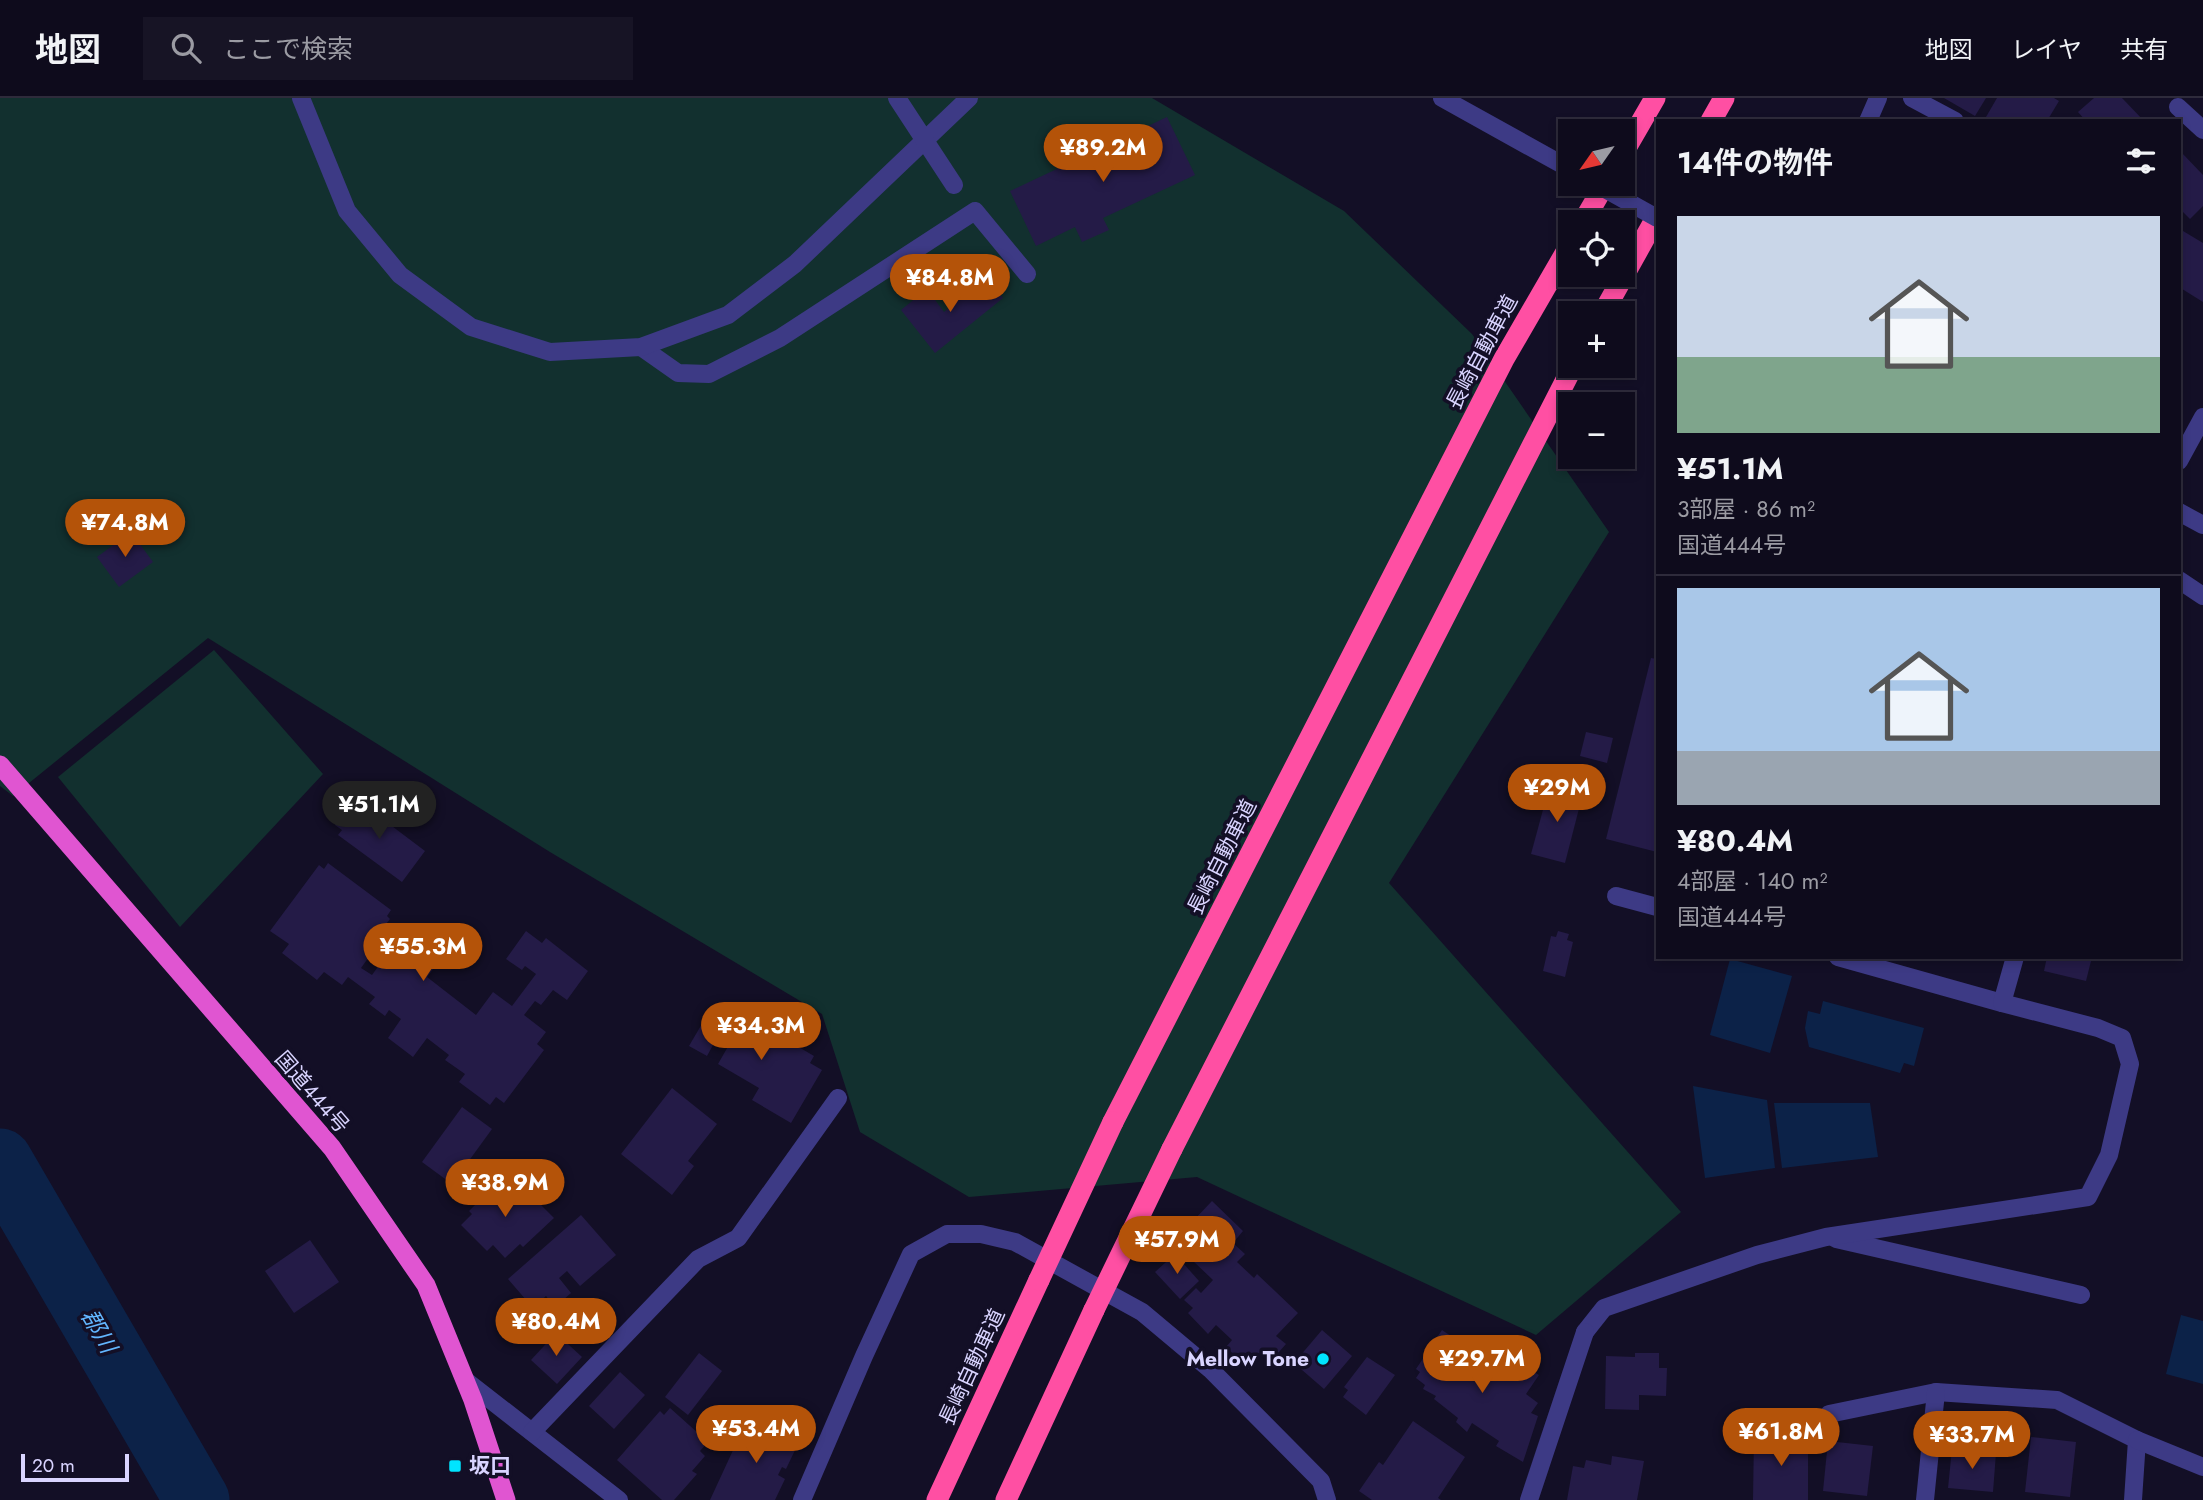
<!DOCTYPE html>
<html lang="ja">
<head>
<meta charset="utf-8">
<style>
  :root { --surface:#0e0b1c; --page:#171425; --text:#f1f3f6; --muted:#9b9ba3; --line:#2e2b3b; --accent:#b45309 }
  body { margin:0; font-family:Jost,"Noto Sans JP",sans-serif; background:var(--page); color:var(--text); height:100vh; display:flex; flex-direction:column; font-size:26px; white-space:nowrap }
  * { box-sizing:border-box; margin:0 }
  p { font-size:23px; color:var(--muted) }
  .icon { flex:none; width:38px; height:38px; fill:none; stroke:currentColor; stroke-width:2; stroke-linecap:round; stroke-linejoin:round }
  .map { position:relative; flex:1; overflow:hidden }
  .drawer { position:absolute; left:1656px; top:21px; width:525px; height:840px; display:flex; flex-direction:column; background:var(--surface); border-radius:0px; box-shadow:0 4px 10px #0003,0 0 0 2px var(--line) }
  .drawer>* { flex:none }
  .needle { width:46px; rotate:236deg }
  .buttons { position:absolute; left:1558px; top:21px; display:grid; gap:14px }
  .buttons a { display:grid; place-items:center; width:77px; height:77px; border-radius:0px; background:var(--surface); box-shadow:0 4px 10px #0003,0 0 0 2px var(--line); font-size:35px }
  .scale { position:absolute; left:21px; bottom:18px; width:108px; box-sizing:border-box; padding-left:7px; border:4px solid #d9d4ff; border-top:0; font-size:19px; line-height:24px; white-space:nowrap; color:#d9d4ff; -webkit-text-stroke:5px #130f26; paint-order:stroke }
  .price { position:absolute; translate:-50% -60px; padding:0 16px; border-radius:24px; background:var(--accent); color:#fff; font-size:23px; line-height:46px; filter:drop-shadow(0 2px 4px #0008) }
  .price::after { content:''; position:absolute; left:50%; top:42px; width:21px; height:16px; margin-left:-10px; background:inherit; clip-path:polygon(0 0,100% 0,50% 100%) }
  .price.on { background:#222; color:#fff }
  ul { padding:0; list-style:none }
  li { display:grid; align-content:center; gap:14px; height:371px; padding:0 21px }
  li+li { border-top:2px solid var(--line) }
  li span { display:grid; place-items:center; height:217px; border-radius:0px; color:#555 }
  li>.icon { margin-inline-start:auto }
  span .icon { width:126px; height:126px; fill:#fffc; stroke-width:1 }
  li b { font-size:30px }
  h2 { display:flex; justify-content:space-between; align-items:center; height:84px; padding:0 21px; font-size:30px }
  header { display:flex; align-items:center; gap:42px; box-sizing:border-box; height:98px; padding:0 35px; background:var(--surface); border-bottom:2px solid var(--line) }
  header strong { font-size:33px }
  nav { display:flex; gap:38px; margin-inline-start:auto; font-size:24px }
  .search { width:490px; height:63px; background:var(--page); display:flex; align-items:center; gap:18px; box-sizing:border-box; padding:0 24px; border-radius:0px; color:var(--muted); font-size:26px }
  .map>svg:first-child { display:block }
  .green { fill:#12302f }
  .water { fill:#0c2248 }
  .lines { fill:none; stroke-linecap:round; stroke-linejoin:round }
  .river { stroke:#0c2248; stroke-width:65 }
  .building { fill:#241b47; fill-rule:evenodd }
  .service { stroke:#3d3a85; stroke-width:18 }
  .minor { stroke:#3d3a85; stroke-width:18 }
  .tertiary { stroke:#3d3a85; stroke-width:18 }
  .trunk { stroke:#e055d1; stroke-width:19 }
  .motorway { stroke:#ff4fa3; stroke-width:21 }
  .minor-bridge { stroke:#3d3a85; stroke-width:18 }
  .tertiary-bridge { stroke:#3d3a85; stroke-width:18 }
  .motorway-bridge { stroke:#ff4fa3; stroke-width:21 }
  .poi-dot { fill:#00e5ff; stroke:#130f26; stroke-width:2.5 }
  .labels { text-anchor:middle; stroke-width:7; stroke-linejoin:round; paint-order:stroke }
  .street-label { font-size:21px; fill:#d9d4ff; stroke:#130f26 }
  .poi-label { font-size:21px; font-weight:bold; fill:#d9d4ff; stroke:#130f26; text-anchor:end }
  .water-label { font-size:23px; font-style:italic; fill:#62b6ff; stroke:#130f26 }
</style>
</head>
<body>
<header>
<strong>地図</strong>
<div class="search"><svg class="icon" aria-label="search" viewBox="0 0 24 24"><circle cx="10" cy="10" r="6"/><path d="M15 15l6 6"/></svg>ここで検索</div>
<nav><a>地図</a><a>レイヤ</a><a>共有</a></nav>
</header>
<div class="map">
<svg width="2203" height="1402" viewBox="0 0 2203 1402">
  <rect width="100%" height="100%" fill="#130f26"/>
  <g class="green">
    <polygon points="0,0 1152,0 1344,113 1472,236 1609,434 1389,785 1681,1114 1536,1237 1197,1079 969,1099 860,1034 822,916 550,754 208,540 13,698 0,688"/>
    <polygon points="214,552 323,676 180,829 58,679"/>
  </g>
  <g class="water">
    <polygon points="1730,861 1792,878 1770,955 1710,937"/>
    <polygon points="1823,903 1924,930 1914,968 1904,965 1900,975 1809,949 1805,930 1808,913 1820,916"/>
    <polygon points="1693,988 1767,1002 1775,1070 1705,1080"/>
    <polygon points="1774,1005 1870,1005 1878,1059 1782,1070"/>
    <polygon points="2181,1217 2203,1223 2203,1286 2166,1276"/>
  </g>
  <g class="lines">
    <polyline class="river" points="0,1063 197,1402"/>
  </g>
  <g class="building">
    <polygon points="1944,0 1986,0 1975,18"/>
    <polygon points="1997,0 2054,0 2059,3 2047,23 1992,23 1986,19"/>
    <polygon points="2094,0 2122,0 2144,23 2086,23 2078,14"/>
    <polygon points="1167,19 1195,77 1103,120 1109,132 1082,144 1075,129 1036,148 1010,93"/>
    <polygon points="2181,54 2203,77 2203,108 2190,121 2179,110 2179,57"/>
    <polygon points="2183,133 2203,145 2203,204 2179,189 2179,139"/>
    <polygon points="987,178 1003,200 935,255 901,212 927,191 944,214"/>
    <polygon points="131,434 153,464 119,489 97,459"/>
    <polygon points="1651,560 1657,561 1657,754 1606,741"/>
    <polygon points="1586,634 1613,640 1607,665 1580,658"/>
    <polygon points="1550,686 1583,695 1565,765 1531,756"/>
    <polygon points="360,704 425,753 402,784 338,737 342,732 335,727 351,706 356,709"/>
    <path d="M328 765 391 812 387 818 390 821 376 839 384 845 393 833 437 866 427 879 476 917 493 894 512 908 536 876 525 868 522 872 506 861 526 833 542 845 546 840 588 873 567 902 553 892 541 907 535 903 524 917 546 934 537 946 544 952 504 1005 496 999 490 1007 459 984 465 976 445 962 449 957 427 940 413 959 388 940 401 921 389 912 385 918 369 906 375 899 348 879 342 887 324 874 317 882 282 855 289 846 270 833 319 767 324 771ZM374 852 385 859 372 877 361 870Z"/>
    <polygon points="1558,833 1569,836 1567,842 1573,844 1565,879 1543,873 1551,838 1556,839"/>
    <polygon points="2047,859 2092,859 2086,883 2044,873"/>
    <polygon points="713,907 747,927 750,921 772,934 768,941 780,949 785,941 814,958 810,965 822,972 791,1025 752,1002 759,990 718,966 730,945 718,938 707,958 689,948"/>
    <polygon points="672,990 717,1026 688,1063 694,1068 672,1097 621,1056"/>
    <polygon points="462,1009 492,1031 452,1086 422,1064"/>
    <polygon points="499,1078 528,1107 535,1101 554,1120 523,1149 520,1146 505,1160 493,1147 487,1153 461,1127 472,1116 469,1113 478,1104 475,1101"/>
    <polygon points="1212,1103 1243,1133 1233,1145 1245,1156 1237,1164 1254,1180 1257,1176 1298,1215 1276,1238 1286,1246 1271,1263 1263,1255 1249,1271 1226,1249 1232,1242 1216,1227 1208,1236 1188,1215 1193,1210 1184,1202 1196,1190 1201,1195 1213,1182 1173,1144"/>
    <polygon points="581,1117 616,1157 580,1188 567,1173 559,1180 571,1195 555,1209 546,1198 533,1210 508,1181"/>
    <polygon points="310,1142 339,1184 294,1215 265,1173"/>
    <polygon points="1175,1156 1199,1183 1180,1201 1155,1174"/>
    <polygon points="1322,1232 1352,1258 1324,1291 1294,1265"/>
    <polygon points="1442,1232 1466,1248 1461,1256 1468,1261 1466,1264 1495,1283 1510,1259 1539,1277 1526,1296 1538,1305 1531,1315 1538,1318 1523,1364 1496,1348 1499,1343 1472,1325 1467,1334 1456,1324 1458,1320 1434,1301 1436,1298 1423,1291 1425,1287 1416,1280 1420,1274 1416,1271"/>
    <polygon points="556,1235 582,1259 557,1286 531,1262"/>
    <polygon points="699,1255 722,1273 688,1317 665,1299"/>
    <polygon points="1635,1255 1659,1255 1659,1270 1667,1270 1666,1298 1639,1297 1639,1312 1605,1311 1606,1258 1635,1259"/>
    <polygon points="1367,1259 1395,1277 1366,1317 1343,1299 1348,1292 1344,1289"/>
    <polygon points="620,1274 645,1297 614,1331 589,1308"/>
    <polygon points="670,1310 708,1344 700,1353 705,1358 692,1373 697,1376 674,1402 662,1402 617,1362 660,1313 664,1317"/>
    <polygon points="1957,1319 1984,1321 1981,1347 1954,1345"/>
    <polygon points="747,1322 773,1333 775,1328 795,1338 793,1343 798,1346 786,1371 782,1369 778,1377 785,1381 775,1402 710,1402"/>
    <polygon points="1413,1323 1465,1359 1438,1400 1441,1402 1372,1402 1359,1393 1379,1364 1383,1367"/>
    <polygon points="1754,1337 1808,1338 1808,1402 1753,1402"/>
    <polygon points="2031,1339 2076,1344 2070,1399 2025,1394"/>
    <polygon points="1828,1343 1873,1348 1867,1398 1823,1393"/>
    <polygon points="1952,1351 1996,1355 1993,1394 1948,1390"/>
    <polygon points="1612,1358 1644,1363 1637,1402 1567,1402 1573,1368 1584,1370 1586,1362 1611,1367"/>
  </g>
  <g class="lines">
    <g class="service">
      <polyline points="641,249 678,275 709,276 780,240 975,113 1027,176"/>
      <polyline points="1616,798 1657,809"/>
      <polyline points="1838,859 2002,905"/>
      <polyline points="1836,1141 2081,1197"/>
      <polyline points="1585,1234 1604,1210 1757,1157 1826,1139 2088,1099 2109,1057 2130,966 2122,940 2098,930 2002,905 2015,859"/>
    </g>
    <g class="minor">
      <polyline points="1912,0 1955,23"/>
      <polyline points="2178,9 2203,32"/>
      <polyline points="1868,23 1878,0"/>
      <polyline points="2179,363 2203,319"/>
      <polyline points="2179,482 2203,498"/>
      <polyline points="465,1282 619,1402"/>
      <polyline points="1829,1316 1936,1294 2057,1302 2137,1342 2133,1402"/>
      <polyline points="532,1334 698,1161 738,1140 838,1000"/>
      <polyline points="2137,1342 2203,1369"/>
      <polyline points="802,1402 864,1258 911,1156 947,1136 981,1136 1015,1144 1142,1214 1210,1271 1321,1383 1327,1402"/>
      <polyline points="1529,1402 1585,1234"/>
      <polyline points="1925,1402 1936,1294"/>
    </g>
    <g class="tertiary">
      <polyline points="301,0 347,113 400,177 471,229 550,254 641,249 728,217 795,166 969,0"/>
      <polyline points="1442,0 1570,71"/>
      <polyline points="2179,414 2203,427"/>
    </g>
    <polyline class="trunk" points="0,667 332,1050 426,1187 473,1302 506,1402"/>
    <g class="motorway">
      <polyline points="1711,23 1724,0"/>
      <polyline points="1622,57 1655,0"/>
      <polyline points="1583,124 1605,86"/>
      <polyline points="1603,215 1657,118"/>
      <polyline points="1113,1024 1504,261 1570,147"/>
      <polyline points="1172,1051 1573,268"/>
      <polyline points="937,1402 1039,1182"/>
      <polyline points="1006,1402 1094,1212"/>
    </g>
    <polyline class="minor-bridge" points="897,0 954,87"/>
    <polyline class="tertiary-bridge" points="1596,86 1657,120"/>
    <g class="motorway-bridge">
      <polyline points="1039,1182 1113,1024"/>
      <polyline points="1094,1212 1172,1051"/>
    </g>
  </g>
  <g class="poi-dot">
    <circle cx="1323" cy="1261" r="7"/>
    <rect x="448" y="1361" width="14" height="14" rx="3.5"/>
  </g>
  <g class="labels">
    <g class="street-label">
      <text transform="translate(1482 254) rotate(-62)" y="7">長崎自動車道</text>
      <text transform="translate(1222 759) rotate(-63)" y="7">長崎自動車道</text>
      <text transform="translate(312 994) rotate(49)" y="7">国道444号</text>
      <text transform="translate(972 1269) rotate(-65)" y="7">長崎自動車道</text>
    </g>
    <g class="poi-label">
      <text x="1309" y="1268">Mellow Tone</text>
      <text x="469" y="1375" text-anchor="start">坂口</text>
    </g>
    <g class="water-label">
      <text transform="translate(99 1233) rotate(60)" y="8">郡川</text>
    </g>
  </g>
</svg>
<div class="buttons">
<a><svg class="needle" viewBox="-14 -14 28 28"><path d="M0-13l5 13h-10z" fill="#e53935"/><path d="M0 13l5-13h-10z" fill="#9b9ba3"/></svg></a>
<a><svg class="icon" aria-label="locate" viewBox="0 0 24 24"><circle cx="12" cy="12" r="6"/><path d="M12 2v4M12 18v4M2 12h4M18 12h4"/></svg></a>
<a>+</a>
<a>−</a>
</div>
<div class="scale">20 m</div>
<b class="price" style="left:1103px;top:86px">¥89.2M</b>
<b class="price" style="left:950px;top:216px">¥84.8M</b>
<b class="price" style="left:125px;top:461px">¥74.8M</b>
<b class="price" style="left:1557px;top:726px">¥29M</b>
<b class="price on" style="left:379px;top:743px">¥51.1M</b>
<b class="price" style="left:423px;top:885px">¥55.3M</b>
<b class="price" style="left:761px;top:964px">¥34.3M</b>
<b class="price" style="left:505px;top:1121px">¥38.9M</b>
<b class="price" style="left:1177px;top:1178px">¥57.9M</b>
<b class="price" style="left:556px;top:1260px">¥80.4M</b>
<b class="price" style="left:1482px;top:1297px">¥29.7M</b>
<b class="price" style="left:756px;top:1367px">¥53.4M</b>
<b class="price" style="left:1781px;top:1370px">¥61.8M</b>
<b class="price" style="left:1972px;top:1373px">¥33.7M</b>
<section class="drawer">
<h2>14件の物件<svg class="icon" aria-label="filters" viewBox="0 0 24 24"><path d="M4 7h16M4 17h16"/><circle cx="9" cy="7" r="2"/><circle cx="15" cy="17" r="2"/></svg></h2>
<ul>
<li><span style="background:linear-gradient(#c9d6e8 65%,#7fa58c 0)"><svg class="icon" aria-label="home" viewBox="0 0 24 24"><path d="M3 11l9-7 9 7M6 9v11h12V9"/></svg></span><div><b>¥51.1M</b><p>3部屋 · 86 m²</p><p>国道444号</p></div></li>
<li><span style="background:linear-gradient(#a9c7e8 75%,#9aa5b1 0)"><svg class="icon" aria-label="home" viewBox="0 0 24 24"><path d="M3 11l9-7 9 7M6 9v11h12V9"/></svg></span><div><b>¥80.4M</b><p>4部屋 · 140 m²</p><p>国道444号</p></div></li>
</ul>
</section>
</div>
</body>
</html>
